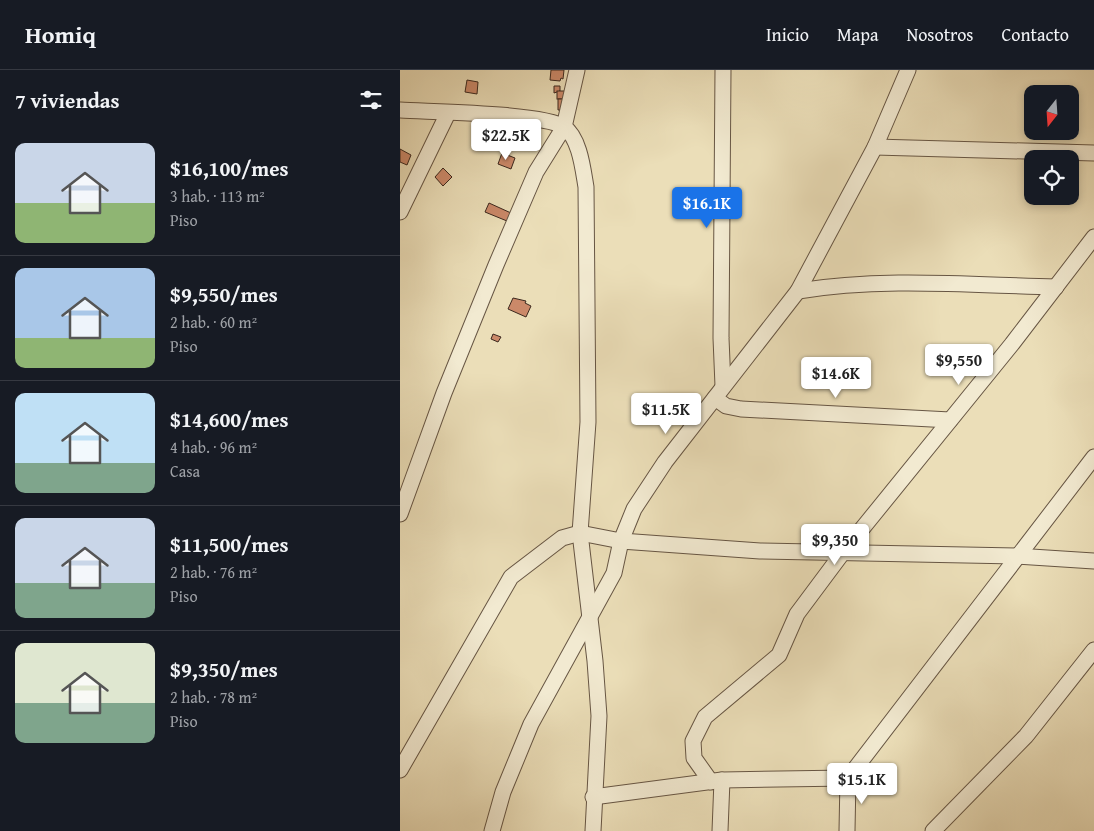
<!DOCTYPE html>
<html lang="es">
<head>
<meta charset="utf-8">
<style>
  :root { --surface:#171b24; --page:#20242c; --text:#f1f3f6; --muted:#9ea1a6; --line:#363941; --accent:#1a73e8 }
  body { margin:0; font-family:"Gentium Book Plus",serif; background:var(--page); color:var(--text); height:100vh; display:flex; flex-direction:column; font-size:19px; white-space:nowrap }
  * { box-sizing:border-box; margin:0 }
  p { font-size:16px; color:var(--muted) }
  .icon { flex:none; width:28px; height:28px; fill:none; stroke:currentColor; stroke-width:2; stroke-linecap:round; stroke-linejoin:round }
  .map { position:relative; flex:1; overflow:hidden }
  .sheet { display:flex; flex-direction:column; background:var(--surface); width:400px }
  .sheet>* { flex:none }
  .needle { width:32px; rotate:197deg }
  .buttons { position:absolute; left:624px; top:15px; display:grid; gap:10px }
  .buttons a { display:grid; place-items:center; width:55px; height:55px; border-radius:10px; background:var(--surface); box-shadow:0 2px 8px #0003; font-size:25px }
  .price { position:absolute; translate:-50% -42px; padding:0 11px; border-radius:5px; background:#fff; color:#222; font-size:16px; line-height:32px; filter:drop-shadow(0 1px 2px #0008) }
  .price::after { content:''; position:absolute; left:50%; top:30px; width:15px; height:11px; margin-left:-8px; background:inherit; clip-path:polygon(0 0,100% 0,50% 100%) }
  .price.selected { background:var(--accent); color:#fff }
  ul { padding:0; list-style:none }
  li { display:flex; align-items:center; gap:15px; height:125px; padding:0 15px }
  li+li { border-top:1px solid var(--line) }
  li span { display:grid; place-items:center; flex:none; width:140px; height:100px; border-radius:10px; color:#555 }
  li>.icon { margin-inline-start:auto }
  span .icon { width:60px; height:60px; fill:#fffc; stroke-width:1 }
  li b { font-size:21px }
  h2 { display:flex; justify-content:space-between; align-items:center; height:60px; padding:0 15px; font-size:21px }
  header { display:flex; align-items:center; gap:30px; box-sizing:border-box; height:70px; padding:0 25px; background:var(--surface); border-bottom:1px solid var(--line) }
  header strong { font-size:24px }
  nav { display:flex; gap:28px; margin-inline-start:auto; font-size:18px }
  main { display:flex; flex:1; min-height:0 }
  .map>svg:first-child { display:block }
  .building { fill:#cb8969; stroke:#3b281e }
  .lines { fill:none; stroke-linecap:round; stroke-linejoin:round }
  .minor-casing { stroke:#675644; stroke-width:17 }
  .minor { stroke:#f2ead1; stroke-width:15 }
</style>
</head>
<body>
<header>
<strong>Homiq</strong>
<nav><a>Inicio</a><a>Mapa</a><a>Nosotros</a><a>Contacto</a></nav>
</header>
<main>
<section class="sheet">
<h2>7 viviendas<svg class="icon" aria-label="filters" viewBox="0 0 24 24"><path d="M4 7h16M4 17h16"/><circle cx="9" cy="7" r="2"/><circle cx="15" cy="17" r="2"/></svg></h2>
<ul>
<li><span style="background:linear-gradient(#c9d6e8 60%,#8fb573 0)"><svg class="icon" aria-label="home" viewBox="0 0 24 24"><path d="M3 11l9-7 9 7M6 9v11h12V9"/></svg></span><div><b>$16,100/mes</b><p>3 hab. · 113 m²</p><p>Piso</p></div></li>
<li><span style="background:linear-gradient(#a9c7e8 70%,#8fb573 0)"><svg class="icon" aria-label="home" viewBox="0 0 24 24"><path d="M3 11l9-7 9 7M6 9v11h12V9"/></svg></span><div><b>$9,550/mes</b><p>2 hab. · 60 m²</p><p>Piso</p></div></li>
<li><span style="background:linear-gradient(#bfe0f5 70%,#7fa58c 0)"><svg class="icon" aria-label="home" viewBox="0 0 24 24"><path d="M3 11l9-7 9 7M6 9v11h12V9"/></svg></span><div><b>$14,600/mes</b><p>4 hab. · 96 m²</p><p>Casa</p></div></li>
<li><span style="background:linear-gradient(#c9d6e8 65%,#7fa58c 0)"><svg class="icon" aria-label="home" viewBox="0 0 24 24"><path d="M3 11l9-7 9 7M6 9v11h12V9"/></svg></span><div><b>$11,500/mes</b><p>2 hab. · 76 m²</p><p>Piso</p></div></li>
<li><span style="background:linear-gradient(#dfe7d0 60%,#7fa58c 0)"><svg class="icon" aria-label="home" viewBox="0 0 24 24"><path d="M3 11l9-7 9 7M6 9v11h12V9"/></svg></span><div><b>$9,350/mes</b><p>2 hab. · 78 m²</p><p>Piso</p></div></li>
</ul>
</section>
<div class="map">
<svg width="694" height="761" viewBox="0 0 694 761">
  <rect width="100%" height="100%" fill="#ebdeb8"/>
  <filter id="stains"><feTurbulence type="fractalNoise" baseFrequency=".004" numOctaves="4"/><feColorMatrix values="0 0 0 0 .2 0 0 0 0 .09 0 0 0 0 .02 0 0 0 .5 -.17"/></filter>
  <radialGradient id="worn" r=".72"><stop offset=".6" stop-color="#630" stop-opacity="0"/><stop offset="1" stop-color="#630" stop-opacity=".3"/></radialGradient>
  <g class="building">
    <polygon points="151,0 164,0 163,9 161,8 160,11 150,10"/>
    <polygon points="67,10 78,12 77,24 65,22"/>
    <polygon points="154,16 160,16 160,21 154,23"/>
    <rect x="157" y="21" width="11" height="8"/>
    <polygon points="158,29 168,29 169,40 158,40"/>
    <polygon points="0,79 11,85 7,95 0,92"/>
    <polygon points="102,83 115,88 111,99 98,94"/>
    <polygon points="43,98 52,107 43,116 35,107"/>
    <polygon points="89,133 111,143 107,151 85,142"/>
    <polygon points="113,228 126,231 125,233 131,236 126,247 108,239"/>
    <polygon points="93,264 101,267 98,272 91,269"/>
  </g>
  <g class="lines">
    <g class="minor-casing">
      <g id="minor">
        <polyline points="323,0 321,268 323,316"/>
        <path d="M0 40C30 42 144 43 164 57 180 68 183 100 186 117L188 352 180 463 195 591 199 646 193 761"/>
        <polyline points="475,77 694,83"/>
        <polyline points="0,142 48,43"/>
        <path d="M398 221C483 207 569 215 656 217"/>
        <polyline points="315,328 326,336 341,339 550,350"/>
        <polyline points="0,444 44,323 96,195 136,102 164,57 177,0"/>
        <polyline points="0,700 111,507 162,468 180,463 221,471 360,481 616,486 694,491"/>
        <polyline points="311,712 294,688 293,671 305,647 379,585 397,544 444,481 612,274 694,167"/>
        <polyline points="193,727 322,710 448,708"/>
        <polyline points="92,761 103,722 131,654 214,503 221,471 234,439 265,392 398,221 475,77 508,0"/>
        <polyline points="320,761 322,710"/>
        <polyline points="447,761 448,708 694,387"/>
        <polyline points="533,761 626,666 694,580"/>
      </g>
    </g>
    <use href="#minor" class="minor"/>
  </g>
  <rect width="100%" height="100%" filter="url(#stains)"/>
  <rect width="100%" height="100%" fill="url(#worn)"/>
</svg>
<div class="buttons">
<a><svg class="needle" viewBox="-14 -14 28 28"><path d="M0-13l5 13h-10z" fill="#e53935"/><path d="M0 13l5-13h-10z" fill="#9ea1a6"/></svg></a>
<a><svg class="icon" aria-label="locate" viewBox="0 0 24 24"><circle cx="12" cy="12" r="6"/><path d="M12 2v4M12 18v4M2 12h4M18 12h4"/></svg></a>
</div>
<b class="price" style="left:106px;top:91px">$22.5K</b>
<b class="price selected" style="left:307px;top:159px">$16.1K</b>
<b class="price" style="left:559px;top:316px">$9,550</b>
<b class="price" style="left:436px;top:329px">$14.6K</b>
<b class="price" style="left:266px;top:365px">$11.5K</b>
<b class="price" style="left:435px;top:496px">$9,350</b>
<b class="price" style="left:462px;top:735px">$15.1K</b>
</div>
</main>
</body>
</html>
